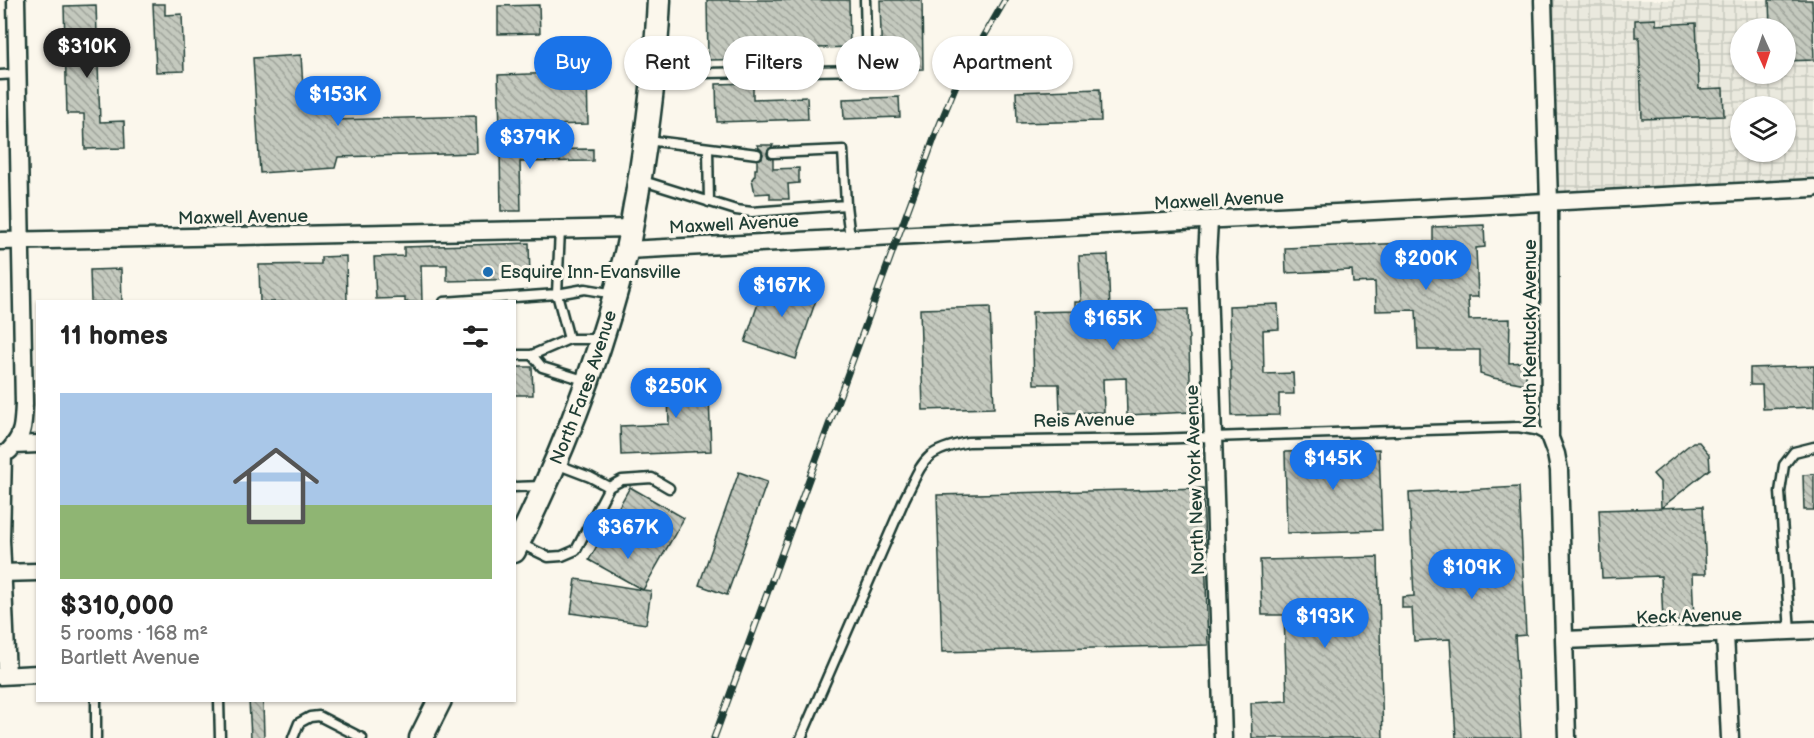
<!DOCTYPE html>
<html lang="en">
<head>
<meta charset="utf-8">
<style>
  :root { --surface:#fff; --page:#f6f6f6; --text:#222; --muted:#767676; --line:#e0e0e0; --accent:#1a73e8 }
  body { margin:0; font-family:"Balsamiq Sans",sans-serif; background:var(--page); color:var(--text); height:100vh; display:flex; flex-direction:column; font-size:22px; white-space:nowrap }
  * { box-sizing:border-box; margin:0 }
  p { font-size:20px; color:var(--muted) }
  .icon { flex:none; width:33px; height:33px; fill:none; stroke:currentColor; stroke-width:2; stroke-linecap:round; stroke-linejoin:round }
  .map { position:relative; flex:1; overflow:hidden }
  .side { position:absolute; left:36px; top:300px; width:480px; height:402px; display:flex; flex-direction:column; background:var(--surface); border-radius:0px; box-shadow:0 2px 4px #0004 }
  .side>* { flex:none }
  .banner { position:absolute; left:534px; top:36px; width:570px; height:54px; display:flex; gap:12px }
  .needle { width:39px; rotate:177deg }
  .controls { position:absolute; left:1730px; top:18px; display:grid; gap:12px }
  .controls a { display:grid; place-items:center; width:66px; height:66px; border-radius:50%; background:var(--surface); box-shadow:0 2px 4px #0004; font-size:30px }
  .price { position:absolute; translate:-50% -51px; padding:0 14px; border-radius:21px; background:var(--accent); color:#fff; font-size:20px; line-height:39px; filter:drop-shadow(0 2px 3px #0008) }
  .price::after { content:''; position:absolute; left:50%; top:36px; width:18px; height:14px; margin-left:-9px; background:inherit; clip-path:polygon(0 0,100% 0,50% 100%) }
  .price.active { background:#222; color:#fff }
  ul { padding:0; list-style:none }
  li { display:grid; align-content:center; gap:12px; height:318px; padding:0 24px }
  li+li { border-top:2px solid var(--line) }
  li span { display:grid; place-items:center; height:186px; border-radius:0px; color:#555 }
  li>.icon { margin-inline-start:auto }
  span .icon { width:108px; height:108px; fill:#fffc; stroke-width:1 }
  li b { font-size:26px }
  h2 { display:flex; justify-content:space-between; align-items:center; height:72px; padding:0 24px; font-size:26px }
  .tag { padding:0 21px; border-radius:27px; background:var(--surface); box-shadow:0 2px 4px #0004; font-size:21px; line-height:54px }
  .tag.active { background:var(--accent); color:#fff }
  .map>svg:first-child { display:block }
  .industrial { fill:url(#industrial-grid); fill-rule:evenodd }
  .building { fill:url(#building-back-hatch); stroke:#1f3d34; stroke-width:1.5 }
  .lines { fill:none; stroke-linecap:round; stroke-linejoin:round }
  .lane-casing { stroke:#1f3d34; stroke-width:13 }
  .street-casing { stroke:#1f3d34; stroke-width:21 }
  .secondary-casing { stroke:#1f3d34; stroke-width:27 }
  .lane { stroke:#fbf7ec; stroke-width:8 }
  .street { stroke:#fbf7ec; stroke-width:16 }
  .secondary { stroke:#fbf7ec; stroke-width:22 }
  .rail-casing { stroke:#1f3d34; stroke-width:7 }
  .rail { stroke:#fbf7ec; stroke-width:4.5; stroke-dasharray:14; stroke-linecap:butt }
  .poi-dot { fill:#1f6fb2; stroke:#fbf7ec; stroke-width:2 }
  .labels { text-anchor:middle; stroke-width:6; stroke-linejoin:round; paint-order:stroke }
  .street-label { font-size:18px; fill:#1f3d34; stroke:#fbf7ec }
  .poi-label { font-size:18px; fill:#1f3d34; stroke:#fbf7ec; text-anchor:start }
</style>
</head>
<body>
<div class="map">
<svg width="1814" height="738" viewBox="0 0 1814 738">
  <defs>
    <pattern id="industrial-grid" width="8" height="8" patternUnits="userSpaceOnUse" patternTransform="scale(1.5)"><rect width="8" height="8" fill="#eae9de"/><path d="M0 4h8M4 0v8" fill="none" stroke="#c8c9bf"/></pattern>
    <pattern id="building-back-hatch" width="6" height="6" patternUnits="userSpaceOnUse" patternTransform="scale(1.5)"><rect width="6" height="6" fill="#c4c9be"/><path d="M-1 5l2 2M0 0l6 6M5-1l2 2" fill="none" stroke="#9fa49b"/></pattern>
  </defs>
  <rect width="100%" height="100%" fill="#fbf7ec"/>
  <filter id="ink" filterUnits="userSpaceOnUse"><feTurbulence type="fractalNoise" baseFrequency=".0167" numOctaves="2"/><feDisplacementMap in="SourceGraphic" scale="12" xChannelSelector="R" yChannelSelector="G"/><feConvolveMatrix kernelMatrix="1 2 1 2 8 2 1 2 1" color-interpolation-filters="sRGB"/></filter>
  <g filter="url(#ink)">
    <path class="industrial" d="M1541 0H1814V188L1549 203ZM1740 28H1785V74H1740ZM1740 106H1785V152H1740Z"/>
    <g class="building">
      <polygon points="707,0 849,0 850,47 756,50 757,59 708,60"/>
      <polygon points="880,0 922,0 923,69 882,70"/>
      <polygon points="1769,0 1812,0 1814,60 1785,61 1785,28 1770,28"/>
      <polygon points="153,4 165,4 165,15 182,14 184,71 156,72"/>
      <polygon points="96,5 100,122 124,121 125,148 85,149 84,114 67,114 64,6"/>
      <polygon points="539,5 540,33 498,34 498,6"/>
      <polygon points="1656,19 1656,25 1696,23 1699,89 1723,88 1724,116 1642,119 1639,37 1635,37 1635,20"/>
      <polygon points="301,55 304,104 325,102 334,120 476,116 477,153 338,157 335,168 260,173 253,58"/>
      <polygon points="587,72 588,124 500,126 498,75"/>
      <polygon points="753,83 753,99 807,97 808,119 717,122 716,84"/>
      <polygon points="1100,89 1101,121 1017,123 1016,92"/>
      <polygon points="899,97 900,117 844,119 843,99"/>
      <polygon points="757,145 773,145 767,153 768,157 773,159 773,169 799,168 799,183 788,184 789,199 770,199 770,193 755,194 752,179 755,175 755,169 757,169 757,160 762,158 763,154"/>
      <polygon points="593,149 593,161 520,162 521,211 501,211 500,150"/>
      <polygon points="1484,225 1485,247 1476,248 1478,297 1468,297 1469,320 1510,319 1509,363 1526,362 1526,384 1493,378 1480,374 1480,350 1418,350 1416,310 1376,311 1375,282 1353,283 1352,270 1286,273 1285,248 1433,242 1433,227"/>
      <polygon points="529,243 530,279 447,281 447,265 421,265 422,302 405,302 405,298 376,299 374,257 404,256 404,247"/>
      <polygon points="1108,255 1110,311 1188,309 1191,412 1127,415 1126,378 1103,379 1104,412 1060,413 1059,384 1034,384 1032,312 1075,311 1075,302 1081,302 1079,256"/>
      <polygon points="346,256 347,302 260,302 259,265 321,264 321,257"/>
      <polygon points="121,269 122,302 91,302 90,270"/>
      <polygon points="767,277 818,294 796,359 745,342"/>
      <polygon points="1278,304 1279,329 1263,330 1264,374 1293,373 1294,394 1279,394 1279,415 1232,416 1229,306"/>
      <polygon points="990,307 994,408 923,410 920,309"/>
      <polygon points="1814,366 1814,407 1763,409 1762,385 1750,385 1750,368"/>
      <polygon points="516,367 532,367 533,395 514,395"/>
      <polygon points="708,368 711,451 621,455 620,426 669,424 667,369"/>
      <polygon points="1693,442 1699,442 1709,454 1710,469 1661,508 1703,506 1706,574 1692,574 1694,621 1663,622 1661,576 1602,578 1599,510 1661,508 1660,482 1653,474"/>
      <polygon points="1379,449 1382,530 1287,533 1285,452"/>
      <polygon points="739,472 767,482 727,595 699,585"/>
      <polygon points="1814,474 1814,510 1804,510 1803,475"/>
      <polygon points="630,487 684,518 643,590 651,591 646,624 571,613 576,579 643,590 589,560"/>
      <polygon points="1519,487 1526,635 1515,636 1521,738 1456,738 1450,639 1414,641 1412,608 1402,608 1402,597 1414,596 1409,493"/>
      <polygon points="1203,488 1208,645 942,652 937,495"/>
      <polygon points="1378,557 1383,738 1252,738 1251,703 1287,701 1284,615 1262,615 1260,560"/>
      <polygon points="249,700 263,700 264,738 251,738"/>
    </g>
    <g class="lines">
      <g class="lane-casing">
        <g id="lane">
          <polyline points="655,74 867,70 865,0"/>
          <polyline points="0,75 17,74"/>
          <polyline points="647,140 757,154"/>
          <polyline points="708,149 709,202"/>
          <polyline points="640,180 736,210 752,212 846,205 843,150 773,153"/>
          <polyline points="846,205 850,238"/>
          <polyline points="444,302 557,294 560,230"/>
          <polyline points="569,339 557,294 585,289 615,294"/>
          <polyline points="514,355 532,355 569,339 601,339"/>
          <polyline points="532,355 542,367 587,381"/>
          <polyline points="556,464 590,477 609,487"/>
          <polyline points="514,487 543,486"/>
          <polyline points="519,543 548,557 562,556 576,550 609,487 622,480 652,478 669,488"/>
          <polyline points="1790,631 1780,492 1784,465 1794,452 1814,447"/>
          <polyline points="96,700 96,738"/>
          <polyline points="219,700 220,738"/>
          <polyline points="293,738 299,723 310,717 319,716 362,738"/>
          <path d="M801 738 905 498C924 460 923 451 968 442L1152 439 1518 427 1535 430 1549 437"/>
        </g>
      </g>
      <g class="street-casing">
        <g id="street">
          <polyline points="1543,0 1549,203 1550,438 1556,454 1559,470 1567,738"/>
          <polyline points="1209,221 1207,256 1223,738"/>
          <polyline points="0,241 631,228"/>
          <polyline points="627,250 1814,188"/>
          <path d="M14 445C24 433 23 419 24 404L16 0"/>
          <polyline points="9,451 14,445 38,444"/>
          <polyline points="3,454 1,540 7,675"/>
          <polyline points="0,573 38,572"/>
          <polyline points="1725,634 1730,738"/>
          <polyline points="1565,640 1814,630"/>
          <polyline points="0,676 38,674"/>
        </g>
      </g>
      <g class="secondary-casing">
        <g id="secondary">
          <path id="s1" d="M514 551C562 456 601 357 626 253 631 234 633 214 637 195 648 130 656 65 659 0"/>
          <polyline points="421,738 440,700"/>
        </g>
      </g>
      <use href="#lane" class="lane"/>
      <use href="#street" class="street"/>
      <use href="#secondary" class="secondary"/>
      <g class="rail-casing">
        <polyline id="rail" points="714,738 935,136 956,85 1005,0"/>
      </g>
      <use href="#rail" class="rail"/>
    </g>
  </g>
  <circle class="poi-dot" cx="488" cy="272" r="6"/>
  <g class="labels">
    <g class="street-label">
      <text transform="translate(1219 200) rotate(-3)" y="6">Maxwell Avenue</text>
      <text transform="translate(243 217) rotate(-1)" y="6">Maxwell Avenue</text>
      <text transform="translate(734 224) rotate(-3)" y="6">Maxwell Avenue</text>
      <text transform="translate(1530 334) rotate(-90)" y="6">North Kentucky Avenue</text>
      <text dy="6" stroke="none"><textPath href="#s1" startOffset="178">North Fares Avenue</textPath></text>
      <text transform="translate(1084 420) rotate(-1)" y="6">Reis Avenue</text>
      <text transform="translate(1195 480) rotate(-92)" y="6">North New York Avenue</text>
      <text transform="translate(1689 616) rotate(-2)" y="6">Keck Avenue</text>
    </g>
    <g class="poi-label">
      <text x="500" y="278">Esquire Inn-Evansville</text>
    </g>
  </g>
</svg>
<div class="controls">
<a><svg class="needle" viewBox="-14 -14 28 28"><path d="M0-13l5 13h-10z" fill="#e53935"/><path d="M0 13l5-13h-10z" fill="#767676"/></svg></a>
<a><svg class="icon" aria-label="layers" viewBox="0 0 24 24"><path d="M12 4l9 5-9 5-9-5zM3 14l9 5 9-5"/></svg></a>
</div>
<b class="price active" style="left:87px;top:79px">$310K</b>
<b class="price" style="left:338px;top:127px">$153K</b>
<b class="price" style="left:530px;top:170px">$379K</b>
<b class="price" style="left:1426px;top:291px">$200K</b>
<b class="price" style="left:782px;top:318px">$167K</b>
<b class="price" style="left:1113px;top:351px">$165K</b>
<b class="price" style="left:676px;top:419px">$250K</b>
<b class="price" style="left:1333px;top:491px">$145K</b>
<b class="price" style="left:628px;top:560px">$367K</b>
<b class="price" style="left:1472px;top:600px">$109K</b>
<b class="price" style="left:1325px;top:649px">$193K</b>
<div class="banner">
<a class="tag active">Buy</a>
<a class="tag">Rent</a>
<a class="tag">Filters</a>
<a class="tag">New</a>
<a class="tag">Apartment</a>
</div>
<section class="side">
<h2>11 homes<svg class="icon" aria-label="filters" viewBox="0 0 24 24"><path d="M4 7h16M4 17h16"/><circle cx="9" cy="7" r="2"/><circle cx="15" cy="17" r="2"/></svg></h2>
<ul>
<li><span style="background:linear-gradient(#a9c7e8 60%,#8fb573 0)"><svg class="icon" aria-label="home" viewBox="0 0 24 24"><path d="M3 11l9-7 9 7M6 9v11h12V9"/></svg></span><div><b>$310,000</b><p>5 rooms · 168 m²</p><p>Bartlett Avenue</p></div></li>
</ul>
</section>
</div>
</body>
</html>
